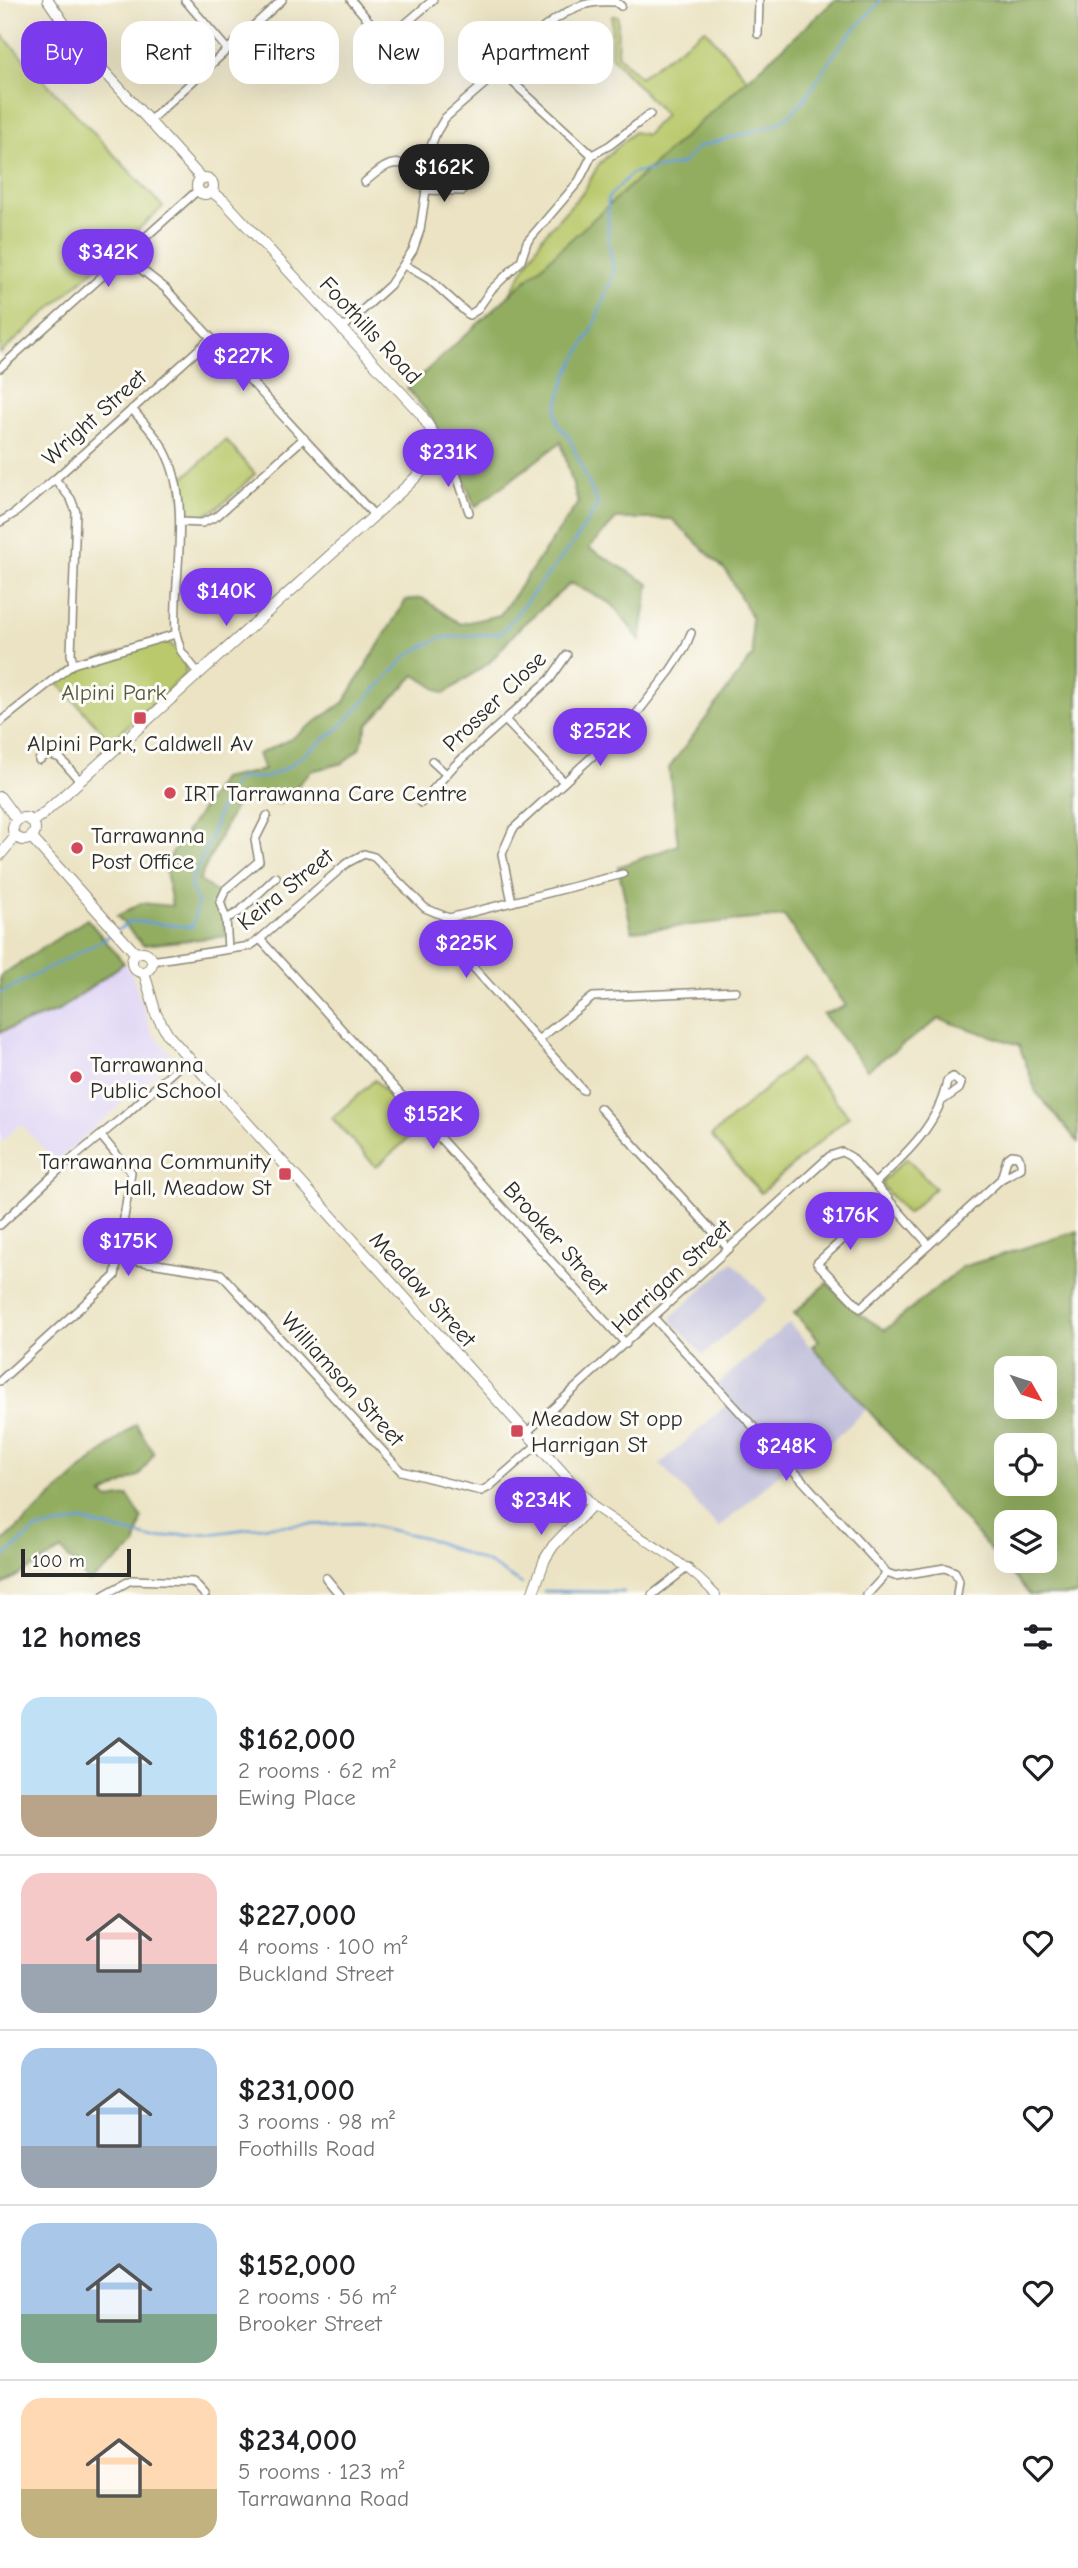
<!DOCTYPE html>
<html lang="en">
<head>
<meta charset="utf-8">
<style>
  :root { --surface:#fff; --page:#f2f2f2; --text:#202124; --muted:#757577; --line:#e0e0e0; --accent:#7c3aed }
  body { margin:0; font-family:"Comic Neue",sans-serif; background:var(--page); color:var(--text); height:100vh; display:flex; flex-direction:column; font-size:26px; white-space:nowrap }
  * { box-sizing:border-box; margin:0 }
  p { font-size:23px; color:var(--muted) }
  .icon { flex:none; width:38px; height:38px; fill:none; stroke:currentColor; stroke-width:2; stroke-linecap:round; stroke-linejoin:round }
  .map { position:relative; height:1595px; overflow:hidden }
  .side { display:flex; flex-direction:column; background:var(--surface); flex:1 }
  .side>* { flex:none }
  .hud { position:absolute; left:21px; top:21px; width:700px; height:63px; display:flex; gap:14px }
  .needle { width:46px; rotate:129deg }
  .controls { position:absolute; left:994px; top:1356px; display:grid; gap:14px }
  .controls a { display:grid; place-items:center; width:63px; height:63px; border-radius:14px; background:var(--surface); box-shadow:0 7px 28px #0002; font-size:35px }
  .scale { position:absolute; left:21px; bottom:18px; width:110px; box-sizing:border-box; padding-left:7px; border:4px solid #2b2b2b; border-top:0; font-size:19px; line-height:24px; white-space:nowrap; color:#2b2b2b; -webkit-text-stroke:5px #fdfcf7; paint-order:stroke }
  .price { position:absolute; translate:-50% -60px; padding:0 16px; border-radius:24px; background:var(--accent); color:#fff; font-size:23px; line-height:46px; filter:drop-shadow(0 2px 4px #0008) }
  .price::after { content:''; position:absolute; left:50%; top:42px; width:21px; height:16px; margin-left:-10px; background:inherit; clip-path:polygon(0 0,100% 0,50% 100%) }
  .price.on { background:#222; color:#fff }
  ul { padding:0; list-style:none }
  li { display:flex; align-items:center; gap:21px; height:175px; padding:0 21px }
  li+li { border-top:2px solid var(--line) }
  li span { display:grid; place-items:center; flex:none; width:196px; height:140px; border-radius:21px; color:#555 }
  li>.icon { margin-inline-start:auto }
  span .icon { width:84px; height:84px; fill:#fffc; stroke-width:1 }
  li b { font-size:30px }
  h2 { display:flex; justify-content:space-between; align-items:center; height:84px; padding:0 21px; font-size:30px }
  .pill { padding:0 24px; border-radius:21px; background:var(--surface); box-shadow:0 7px 28px #0002; font-size:24px; line-height:63px }
  .pill.on { background:var(--accent); color:#fff }
  .map>svg:first-child { display:block }
  .built { fill:#dfd5f5 }
  .industrial { fill:#c3c1db }
  .green { fill:#b9c96c; stroke:#727a4c; stroke-width:2 }
  .forest { fill:#92ad60; stroke:#5e6c46; stroke-width:2; fill-rule:evenodd }
  .lines { fill:none; stroke-linecap:round; stroke-linejoin:round }
  .stream { stroke:#699fd6; stroke-width:2.5 }
  .minor-casing { stroke:#8b8777; stroke-width:10 }
  .tertiary-casing { stroke:#8b8777; stroke-width:10 }
  .secondary-casing { stroke:#8b8777; stroke-width:12 }
  .minor { stroke:#fff; stroke-width:7 }
  .tertiary { stroke:#fff; stroke-width:8 }
  .secondary { stroke:#fff; stroke-width:10 }
  .poi-dot { fill:#d1495b; stroke:#fdfcf7; stroke-width:2.5 }
  .labels { text-anchor:middle; stroke-width:6; stroke-linejoin:round; paint-order:stroke }
  .street-label { font-size:23px; fill:#2b2b2b; stroke:#fdfcf7 }
  .park-label { font-size:23px; fill:#565a3e; stroke:#fdfcf7 }
  .poi-label { font-size:23px; fill:#2b2b2b; stroke:#fdfcf7; text-anchor:start }
</style>
</head>
<body>
<div class="map">
<svg width="1078" height="1595" viewBox="0 0 1078 1595">
  <rect width="100%" height="100%" fill="#fdfcf7"/>
  <filter id="ink" filterUnits="userSpaceOnUse"><feTurbulence type="fractalNoise" baseFrequency=".0143" numOctaves="2"/><feDisplacementMap in="SourceGraphic" scale="14" xChannelSelector="R" yChannelSelector="G"/><feConvolveMatrix kernelMatrix="1 2 1 2 8 2 1 2 1" color-interpolation-filters="sRGB"/></filter>
  <filter id="wash" filterUnits="userSpaceOnUse"><feTurbulence type="fractalNoise" baseFrequency=".00686" numOctaves="4" result="noise"/><feDisplacementMap in="SourceGraphic" scale="28" xChannelSelector="R" yChannelSelector="G"/><feGaussianBlur stdDeviation="1.57" result="paint"/><feColorMatrix in="noise" values="0 0 0 0 0 0 0 0 0 0 0 0 0 0 0 0 0 1.4 0 .05"/><feComposite in="paint" operator="in"/></filter>
  <g filter="url(#wash)">
    <rect width="100%" height="100%" fill="#ebe3c3"/>
    <polygon class="built" points="124,963 132,975 151,1031 172,1055 172,1059 56,1162 21,1124 0,1143 0,1032 58,1011"/>
    <g class="industrial">
      <polygon points="733,1262 767,1299 703,1355 672,1321 672,1316"/>
      <polygon points="789,1323 867,1409 796,1474 788,1466 719,1528 660,1464 730,1402 716,1385"/>
    </g>
    <g class="green">
      <polygon points="612,16 618,16 617,54 640,77 705,29 748,80 508,297 543,236 584,191 599,164 634,132 646,135 665,115 611,56"/>
      <polygon points="0,33 163,207 0,354"/>
      <path d="M226 440 255 474C239 488 209 524 187 516L184 512 179 482Z"/>
      <path d="M164 641C176 645 189 663 185 675L111 741 56 681C88 659 127 651 164 641Z"/>
      <polygon points="800,1059 849,1116 761,1193 711,1136"/>
      <polygon points="375,1080 419,1129 376,1167 332,1118"/>
      <polygon points="907,1158 935,1188 907,1214 882,1186 883,1180"/>
    </g>
    <g class="forest">
      <polygon points="835,0 1078,0 1078,1142 1036,1092 1019,1045 939,1019 867,1070 823,1014 846,1006 784,916 632,931 618,867 678,845 669,768 753,655 751,616 727,572 672,519 616,519 589,548 649,584 640,640 612,604 571,583 521,626 490,662 444,694 415,675 368,724 359,749 343,763 311,771 280,804 241,794 199,880 220,895 227,936 143,945 117,916 141,903 172,906 165,864 222,779 264,770 258,754 291,739 344,702 406,600 422,598 460,624 500,615 578,503 561,442 475,507 450,446 431,417 407,388"/>
      <polygon points="87,919 124,963 58,1011 0,1032 0,976"/>
      <path d="M1078 1231V1595H1030L812 1346 819 1340 794 1313 827 1283 855 1311 885 1330 962 1267ZM1006 1368H1045V1407H1006ZM1006 1446H1045V1484H1006ZM1006 1522H1045V1561H1006Z"/>
      <polygon points="136,1424 154,1453 140,1475 102,1495 109,1499 128,1496 142,1518 135,1547 89,1582 62,1550 0,1586 0,1544 89,1463"/>
    </g>
    <g class="lines">
      <g class="stream">
        <path d="M0 993 103 940 131 921 192 927 198 904 190 884 208 845 224 797 237 779 267 777 288 767 340 727 409 654 440 638 501 633 575 541 598 505 569 437 558 424 556 409 567 375 592 330 614 272 608 239V198L632 173 682 164 698 147 775 125C806 108 817 77 837 50 850 32 867 18 880 0"/>
        <polyline points="0,1561 35,1530 82,1521 154,1539 177,1535 218,1533 268,1526 359,1523 427,1538 490,1564 522,1584"/>
        <polyline points="544,1591 624,1592"/>
      </g>
    </g>
  </g>
  <g filter="url(#ink)">
    <g class="lines">
      <g class="minor-casing">
        <g id="minor">
          <polyline points="185,0 227,49"/>
          <path d="M351 0C363 13 377 37 396 32L433 0"/>
          <polyline points="758,34 759,0"/>
          <path d="M505 75C512 49 553 18 577 7 589 2 603 1 616 2L621 6"/>
          <polyline points="149,121 282,0"/>
          <polyline points="592,155 610,145 650,114"/>
          <path d="M365 182C390 160 392 162 424 165"/>
          <polyline points="426,190 462,191"/>
          <polyline points="124,256 165,288 374,515"/>
          <polyline points="405,265 429,279 469,315 477,310 491,290 521,261 527,242 579,181 592,155"/>
          <polyline points="343,328 390,285 413,250 420,230 426,190 424,165 436,133 445,118 489,80 505,75 592,155"/>
          <polyline points="0,368 198,190"/>
          <path d="M132 409C141 420 152 431 160 443 195 496 172 574 176 634L181 651 198 673"/>
          <polyline points="438,455 454,467 469,512"/>
          <polyline points="55,479 71,499 76,512 71,654 73,664"/>
          <polyline points="0,522 15,513 55,479 211,338"/>
          <polyline points="180,522 202,523 217,516 304,438"/>
          <polyline points="505,720 564,782"/>
          <polyline points="0,722 73,664 176,634"/>
          <polyline points="39,760 48,754 60,758 79,780"/>
          <polyline points="432,761 446,774"/>
          <polyline points="421,803 453,767 550,679 567,655"/>
          <polyline points="512,902 502,854 513,829 631,721 670,671 685,648 691,633"/>
          <polyline points="449,918 623,874"/>
          <polyline points="226,919 239,912 276,877"/>
          <polyline points="260,939 626,1344"/>
          <polyline points="228,949 226,919 220,902 226,889 259,861 255,840 267,816"/>
          <polyline points="151,961 250,946 260,939 347,863 364,854 374,857 425,908 449,918 447,938 583,1090"/>
          <polyline points="539,1039 593,997 736,991"/>
          <polyline points="600,1108 729,1249"/>
          <path d="M875 1183C906 1154 939 1124 947 1081L953 1077 961 1084 959 1089 943 1100"/>
          <polyline points="888,1198 817,1263 860,1308 1001,1179 1007,1159 1012,1155 1018,1156 1021,1162 1021,1168 1001,1179"/>
          <polyline points="0,1225 61,1168 123,1117 188,1058"/>
          <polyline points="118,1258 221,1274 401,1471 481,1491 489,1487 538,1444"/>
          <polyline points="654,1318 887,1573 895,1576 945,1568 955,1572 959,1581 957,1595"/>
          <polyline points="0,1381 115,1276 131,1172 101,1136"/>
          <polyline points="527,1432 830,1156 842,1152 851,1157 929,1245"/>
          <polyline points="326,1578 340,1595"/>
          <polyline points="104,1595 131,1580 193,1582 205,1595"/>
          <polyline points="652,1595 688,1567"/>
          <polyline points="867,1595 887,1573"/>
        </g>
      </g>
      <g class="tertiary-casing">
        <path id="tertiary" d="M592 1505C636 1538 677 1553 716 1595"/>
      </g>
      <g class="secondary-casing">
        <g id="secondary">
          <polyline points="48,0 74,38 201,178"/>
          <circle cx="205" cy="186" r="8"/>
          <polyline points="0,797 17,820"/>
          <circle cx="24" cy="829" r="11"/>
          <polyline points="32,821 41,816 407,486 438,455 439,443 421,414 224,201 211,191"/>
          <polyline points="31,837 136,954"/>
          <polyline points="0,855 16,836"/>
          <circle cx="142" cy="962" r="10"/>
          <polyline points="144,972 156,1014 168,1035 592,1505 553,1546 545,1559 532,1595"/>
        </g>
      </g>
      <use href="#minor" class="minor"/>
      <use href="#tertiary" class="tertiary"/>
      <use href="#secondary" class="secondary"/>
    </g>
  </g>
  <g class="poi-dot">
    <rect x="133" y="711" width="14" height="14" rx="3.5"/>
    <circle cx="170" cy="793" r="7"/>
    <circle cx="77" cy="848" r="7"/>
    <circle cx="76" cy="1077" r="7"/>
    <rect x="278" y="1167" width="14" height="14" rx="3.5"/>
    <rect x="510" y="1424" width="14" height="14" rx="3.5"/>
  </g>
  <g class="labels">
    <g class="street-label">
      <text transform="translate(371 330) rotate(47)" y="8">Foothills Road</text>
      <text transform="translate(94 417) rotate(-42)" y="8">Wright Street</text>
      <text transform="translate(494 701) rotate(-44)" y="8">Prosser Close</text>
      <text transform="translate(285 889) rotate(-39)" y="8">Keira Street</text>
      <text transform="translate(556 1238) rotate(48)" y="8">Brooker Street</text>
      <text transform="translate(671 1276) rotate(-43)" y="8">Harrigan Street</text>
      <text transform="translate(423 1289) rotate(48)" y="8">Meadow Street</text>
      <text transform="translate(343 1379) rotate(48)" y="8">Williamson Street</text>
    </g>
    <g class="park-label">
      <text x="114" y="700">Alpini Park</text>
    </g>
    <g class="poi-label">
      <text x="140" y="751" text-anchor="middle">Alpini Park, Caldwell Av</text>
      <text x="184" y="801">IRT Tarrawanna Care Centre</text>
      <text x="91" y="843">Tarrawanna<tspan x="91" dy="26">Post Office</tspan></text>
      <text x="90" y="1072">Tarrawanna<tspan x="90" dy="26">Public School</tspan></text>
      <text x="271" y="1169" text-anchor="end">Tarrawanna Community<tspan x="271" dy="26">Hall, Meadow St</tspan></text>
      <text x="531" y="1426">Meadow St opp<tspan x="531" dy="26">Harrigan St</tspan></text>
    </g>
  </g>
</svg>
<div class="controls">
<a><svg class="needle" viewBox="-14 -14 28 28"><path d="M0-13l5 13h-10z" fill="#e53935"/><path d="M0 13l5-13h-10z" fill="#757577"/></svg></a>
<a><svg class="icon" aria-label="locate" viewBox="0 0 24 24"><circle cx="12" cy="12" r="6"/><path d="M12 2v4M12 18v4M2 12h4M18 12h4"/></svg></a>
<a><svg class="icon" aria-label="layers" viewBox="0 0 24 24"><path d="M12 4l9 5-9 5-9-5zM3 14l9 5 9-5"/></svg></a>
</div>
<div class="scale">100 m</div>
<b class="price on" style="left:444px;top:204px">$162K</b>
<b class="price" style="left:108px;top:289px">$342K</b>
<b class="price" style="left:243px;top:393px">$227K</b>
<b class="price" style="left:448px;top:489px">$231K</b>
<b class="price" style="left:226px;top:628px">$140K</b>
<b class="price" style="left:600px;top:768px">$252K</b>
<b class="price" style="left:466px;top:980px">$225K</b>
<b class="price" style="left:433px;top:1151px">$152K</b>
<b class="price" style="left:850px;top:1252px">$176K</b>
<b class="price" style="left:128px;top:1278px">$175K</b>
<b class="price" style="left:786px;top:1483px">$248K</b>
<b class="price" style="left:541px;top:1537px">$234K</b>
<div class="hud">
<a class="pill on">Buy</a>
<a class="pill">Rent</a>
<a class="pill">Filters</a>
<a class="pill">New</a>
<a class="pill">Apartment</a>
</div>
</div>
<section class="side">
<h2>12 homes<svg class="icon" aria-label="filters" viewBox="0 0 24 24"><path d="M4 7h16M4 17h16"/><circle cx="9" cy="7" r="2"/><circle cx="15" cy="17" r="2"/></svg></h2>
<ul>
<li><span style="background:linear-gradient(#bfe0f5 70%,#b9a48a 0)"><svg class="icon" aria-label="home" viewBox="0 0 24 24"><path d="M3 11l9-7 9 7M6 9v11h12V9"/></svg></span><div><b>$162,000</b><p>2 rooms · 62 m²</p><p>Ewing Place</p></div><svg class="icon" aria-label="heart" viewBox="0 0 24 24"><path d="M12 20l-8-8c-3-5 5-10 8-4 3-6 11-1 8 4z"/></svg></li>
<li><span style="background:linear-gradient(#f6c9c9 65%,#9aa5b1 0)"><svg class="icon" aria-label="home" viewBox="0 0 24 24"><path d="M3 11l9-7 9 7M6 9v11h12V9"/></svg></span><div><b>$227,000</b><p>4 rooms · 100 m²</p><p>Buckland Street</p></div><svg class="icon" aria-label="heart" viewBox="0 0 24 24"><path d="M12 20l-8-8c-3-5 5-10 8-4 3-6 11-1 8 4z"/></svg></li>
<li><span style="background:linear-gradient(#a9c7e8 70%,#9aa5b1 0)"><svg class="icon" aria-label="home" viewBox="0 0 24 24"><path d="M3 11l9-7 9 7M6 9v11h12V9"/></svg></span><div><b>$231,000</b><p>3 rooms · 98 m²</p><p>Foothills Road</p></div><svg class="icon" aria-label="heart" viewBox="0 0 24 24"><path d="M12 20l-8-8c-3-5 5-10 8-4 3-6 11-1 8 4z"/></svg></li>
<li><span style="background:linear-gradient(#a9c7e8 65%,#7fa58c 0)"><svg class="icon" aria-label="home" viewBox="0 0 24 24"><path d="M3 11l9-7 9 7M6 9v11h12V9"/></svg></span><div><b>$152,000</b><p>2 rooms · 56 m²</p><p>Brooker Street</p></div><svg class="icon" aria-label="heart" viewBox="0 0 24 24"><path d="M12 20l-8-8c-3-5 5-10 8-4 3-6 11-1 8 4z"/></svg></li>
<li><span style="background:linear-gradient(#ffd9b3 65%,#c2b280 0)"><svg class="icon" aria-label="home" viewBox="0 0 24 24"><path d="M3 11l9-7 9 7M6 9v11h12V9"/></svg></span><div><b>$234,000</b><p>5 rooms · 123 m²</p><p>Tarrawanna Road</p></div><svg class="icon" aria-label="heart" viewBox="0 0 24 24"><path d="M12 20l-8-8c-3-5 5-10 8-4 3-6 11-1 8 4z"/></svg></li>
</ul>
</section>
</body>
</html>
